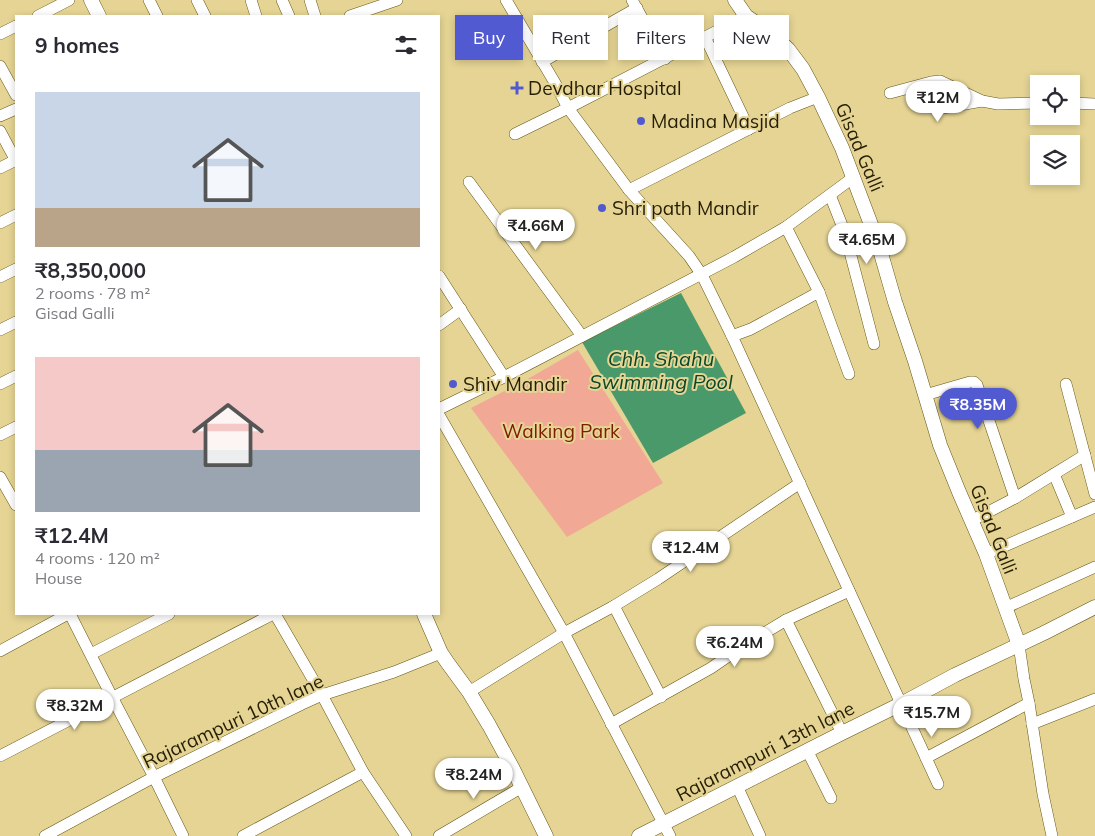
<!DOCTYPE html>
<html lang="en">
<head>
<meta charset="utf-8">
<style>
  :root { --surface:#fff; --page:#f7f7f7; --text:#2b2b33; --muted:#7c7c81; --accent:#525ad1 }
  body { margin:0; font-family:Mulish,sans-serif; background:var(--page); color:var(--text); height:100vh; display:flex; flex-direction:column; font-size:19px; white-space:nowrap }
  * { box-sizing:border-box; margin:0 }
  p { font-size:16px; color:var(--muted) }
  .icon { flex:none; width:28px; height:28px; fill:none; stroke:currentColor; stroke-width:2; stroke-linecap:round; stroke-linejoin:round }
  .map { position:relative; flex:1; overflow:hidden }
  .side { position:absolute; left:15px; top:15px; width:425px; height:600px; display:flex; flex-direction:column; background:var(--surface); border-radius:0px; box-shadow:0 2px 8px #0003 }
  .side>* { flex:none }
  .banner { position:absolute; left:455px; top:15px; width:475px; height:45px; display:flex; gap:10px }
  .controls { position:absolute; left:1030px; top:75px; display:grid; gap:10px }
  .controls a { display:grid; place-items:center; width:50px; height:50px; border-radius:0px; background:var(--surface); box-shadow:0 2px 8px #0003; font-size:25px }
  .price { position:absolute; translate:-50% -42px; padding:0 11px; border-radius:18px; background:#fff; color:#222; font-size:16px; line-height:32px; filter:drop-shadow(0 1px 2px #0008) }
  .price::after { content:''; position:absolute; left:50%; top:30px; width:15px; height:11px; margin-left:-8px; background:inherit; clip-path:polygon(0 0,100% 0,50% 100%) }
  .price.on { background:var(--accent); color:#fff }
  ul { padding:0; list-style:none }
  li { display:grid; align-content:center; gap:10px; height:265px; padding:0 20px }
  li span { display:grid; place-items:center; height:155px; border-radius:0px; color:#555 }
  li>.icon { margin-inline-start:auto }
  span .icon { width:90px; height:90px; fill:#fffc; stroke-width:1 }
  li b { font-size:21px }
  h2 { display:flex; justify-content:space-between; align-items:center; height:60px; padding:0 20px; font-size:21px }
  .chip { padding:0 18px; border-radius:0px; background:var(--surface); box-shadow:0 2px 8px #0003; font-size:18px; line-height:45px }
  .chip.on { background:var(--accent); color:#fff }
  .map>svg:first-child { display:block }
  .green { fill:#f1a895 }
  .water { fill:#4a996a }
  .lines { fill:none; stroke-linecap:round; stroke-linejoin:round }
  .minor-casing { stroke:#665615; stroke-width:12 }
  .tertiary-casing { stroke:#665615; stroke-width:15 }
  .minor { stroke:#fff; stroke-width:11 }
  .tertiary { stroke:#fff; stroke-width:14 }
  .poi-dot { fill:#525ad1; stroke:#e5d494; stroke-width:2 }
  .labels { text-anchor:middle; stroke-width:4; stroke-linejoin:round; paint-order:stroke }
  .poi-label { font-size:19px; fill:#251e05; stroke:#e5d494; text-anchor:start }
  .street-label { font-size:19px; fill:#251e05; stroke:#e5d494 }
  .park-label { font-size:19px; fill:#7e1c00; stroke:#e5d494 }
  .water-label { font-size:20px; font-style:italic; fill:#084828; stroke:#e5d494 }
</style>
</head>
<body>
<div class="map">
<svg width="1095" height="836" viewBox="0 0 1095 836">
  <rect width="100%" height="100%" fill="#e5d494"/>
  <polygon class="green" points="578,350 663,483 567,537 471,408 526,380"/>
  <polygon class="water" points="681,293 746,413 653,463 582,342"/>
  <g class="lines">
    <g class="minor-casing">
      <g id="minor">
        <polyline points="149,0 157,16"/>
        <polyline points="197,0 205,16"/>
        <polyline points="251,0 256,16"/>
        <polyline points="282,0 289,16"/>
        <polyline points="310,0 315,16"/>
        <polyline points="506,0 555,83 568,108 629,190 689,256 702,275 732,336 938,784"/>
        <polyline points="632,0 665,59"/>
        <polyline points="38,16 69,0"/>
        <polyline points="350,16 397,0"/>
        <polyline points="0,34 16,26"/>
        <polyline points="705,37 749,129"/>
        <polyline points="542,62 637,8"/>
        <polyline points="0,66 16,95"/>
        <polyline points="911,88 926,105 937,109 982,101"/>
        <polyline points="890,93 931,82 940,81 982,101 998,104 1039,103"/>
        <polyline points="1071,103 1095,104"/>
        <polyline points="0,116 16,109"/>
        <polyline points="0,131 16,161"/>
        <polyline points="515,134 568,108 746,16"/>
        <polyline points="0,168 16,160"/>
        <polyline points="469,182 582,336"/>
        <polyline points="629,190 790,108 818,97"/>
        <polyline points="830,195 845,233 874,344"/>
        <polyline points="0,223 16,215"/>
        <polyline points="786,227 819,292 849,374"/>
        <polyline points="439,276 504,377"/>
        <polyline points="0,277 16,269"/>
        <polyline points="439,325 461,309"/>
        <polyline points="0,330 16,322"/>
        <polyline points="732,336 751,329 819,292"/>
        <polyline points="0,384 16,376"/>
        <polyline points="1066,384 1095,494"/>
        <polyline points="925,395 970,382 974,382 977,385 1015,498"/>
        <polyline points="439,409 504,377 734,257 786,227 854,177"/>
        <polyline points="439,415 564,633 670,836"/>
        <polyline points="0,435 16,427"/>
        <polyline points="1054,474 1072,517"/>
        <polyline points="0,477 16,505"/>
        <polyline points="971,521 1015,498 1085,455"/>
        <polyline points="986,554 1095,507"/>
        <polyline points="614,606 661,697"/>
        <polyline points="1005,608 1095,567"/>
        <polyline points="70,614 112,697 154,777 183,836"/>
        <polyline points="275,614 322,695 363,772 406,836"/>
        <polyline points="786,620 842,733"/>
        <polyline points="1019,645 1024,679 1029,703 1043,794 1052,836"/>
        <polyline points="0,651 68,614"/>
        <polyline points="91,654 169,614"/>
        <polyline points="469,692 564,633 614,606 658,579 800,483"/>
        <polyline points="611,724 711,668 743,646 786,620 849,591"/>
        <polyline points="1032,724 1095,699"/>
        <polyline points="807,750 831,798"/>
        <polyline points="0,756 273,614"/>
        <polyline points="926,758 1029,703"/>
        <polyline points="737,786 760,836"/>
        <polyline points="45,836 154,777 302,704 322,695 394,672 441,653"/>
        <polyline points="243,836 363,772"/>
        <polyline points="439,836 522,787"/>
      </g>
    </g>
    <g class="tertiary-casing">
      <g id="tertiary">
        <polyline points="91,0 99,16"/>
        <polyline points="735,0 746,16 772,34 788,49 803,69 818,97 842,148 878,243 895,302 915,361 940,445 959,492 986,554 1019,645"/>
        <polyline points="424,614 441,653 447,662 469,692 489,725 513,769 546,836"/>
        <polyline points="639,836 842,733 901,704 955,675 1044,633 1095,607"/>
      </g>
    </g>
    <use href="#minor" class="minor"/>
    <use href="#tertiary" class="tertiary"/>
  </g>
  <g class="poi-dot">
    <path d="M514.5 80.5h5v5h5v5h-5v5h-5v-5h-5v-5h5z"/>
    <circle cx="641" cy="121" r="5"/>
    <circle cx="602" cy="208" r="5"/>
    <circle cx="453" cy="384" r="5"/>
  </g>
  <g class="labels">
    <g class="poi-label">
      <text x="528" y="95">Devdhar Hospital</text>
      <text x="651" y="128">Madina Masjid</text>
      <text x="612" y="215">Shri path Mandir</text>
      <text x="463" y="391">Shiv Mandir</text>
    </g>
    <g class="street-label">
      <text transform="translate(860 147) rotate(67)" y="7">Gisad Galli</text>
      <text transform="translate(994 529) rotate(68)" y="7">Gisad Galli</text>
      <text transform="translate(233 721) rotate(-25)" y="7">Rajarampuri 10th lane</text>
      <text transform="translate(765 751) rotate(-27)" y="7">Rajarampuri 13th lane</text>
    </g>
    <g class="park-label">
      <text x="561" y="438">Walking Park</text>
    </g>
    <g class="water-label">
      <text x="661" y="366">Chh. Shahu<tspan x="661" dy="23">Swimming Pool</tspan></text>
    </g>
  </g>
</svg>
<div class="controls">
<a><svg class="icon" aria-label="locate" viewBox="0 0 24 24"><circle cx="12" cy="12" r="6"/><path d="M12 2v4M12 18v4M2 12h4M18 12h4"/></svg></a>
<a><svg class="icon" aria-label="layers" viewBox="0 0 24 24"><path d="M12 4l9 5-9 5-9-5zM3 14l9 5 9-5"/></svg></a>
</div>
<b class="price" style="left:938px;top:123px">₹12M</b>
<b class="price" style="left:536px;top:251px">₹4.66M</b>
<b class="price" style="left:867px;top:265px">₹4.65M</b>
<b class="price on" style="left:978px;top:430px">₹8.35M</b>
<b class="price" style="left:691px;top:573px">₹12.4M</b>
<b class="price" style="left:735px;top:668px">₹6.24M</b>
<b class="price" style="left:75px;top:731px">₹8.32M</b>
<b class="price" style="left:932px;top:738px">₹15.7M</b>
<b class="price" style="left:474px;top:800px">₹8.24M</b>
<div class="banner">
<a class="chip on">Buy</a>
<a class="chip">Rent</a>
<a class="chip">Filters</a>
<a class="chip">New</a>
</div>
<section class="side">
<h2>9 homes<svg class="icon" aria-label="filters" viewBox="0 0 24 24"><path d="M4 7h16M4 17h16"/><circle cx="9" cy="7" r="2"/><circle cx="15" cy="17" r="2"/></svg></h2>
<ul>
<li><span style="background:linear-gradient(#c9d6e8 75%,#b9a48a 0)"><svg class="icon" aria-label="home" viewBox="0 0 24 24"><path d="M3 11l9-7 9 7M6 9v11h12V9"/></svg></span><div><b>₹8,350,000</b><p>2 rooms · 78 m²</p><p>Gisad Galli</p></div></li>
<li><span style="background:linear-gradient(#f6c9c9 60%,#9aa5b1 0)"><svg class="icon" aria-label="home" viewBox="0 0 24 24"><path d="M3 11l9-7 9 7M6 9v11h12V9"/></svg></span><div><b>₹12.4M</b><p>4 rooms · 120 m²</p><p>House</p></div></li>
</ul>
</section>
</div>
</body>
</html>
